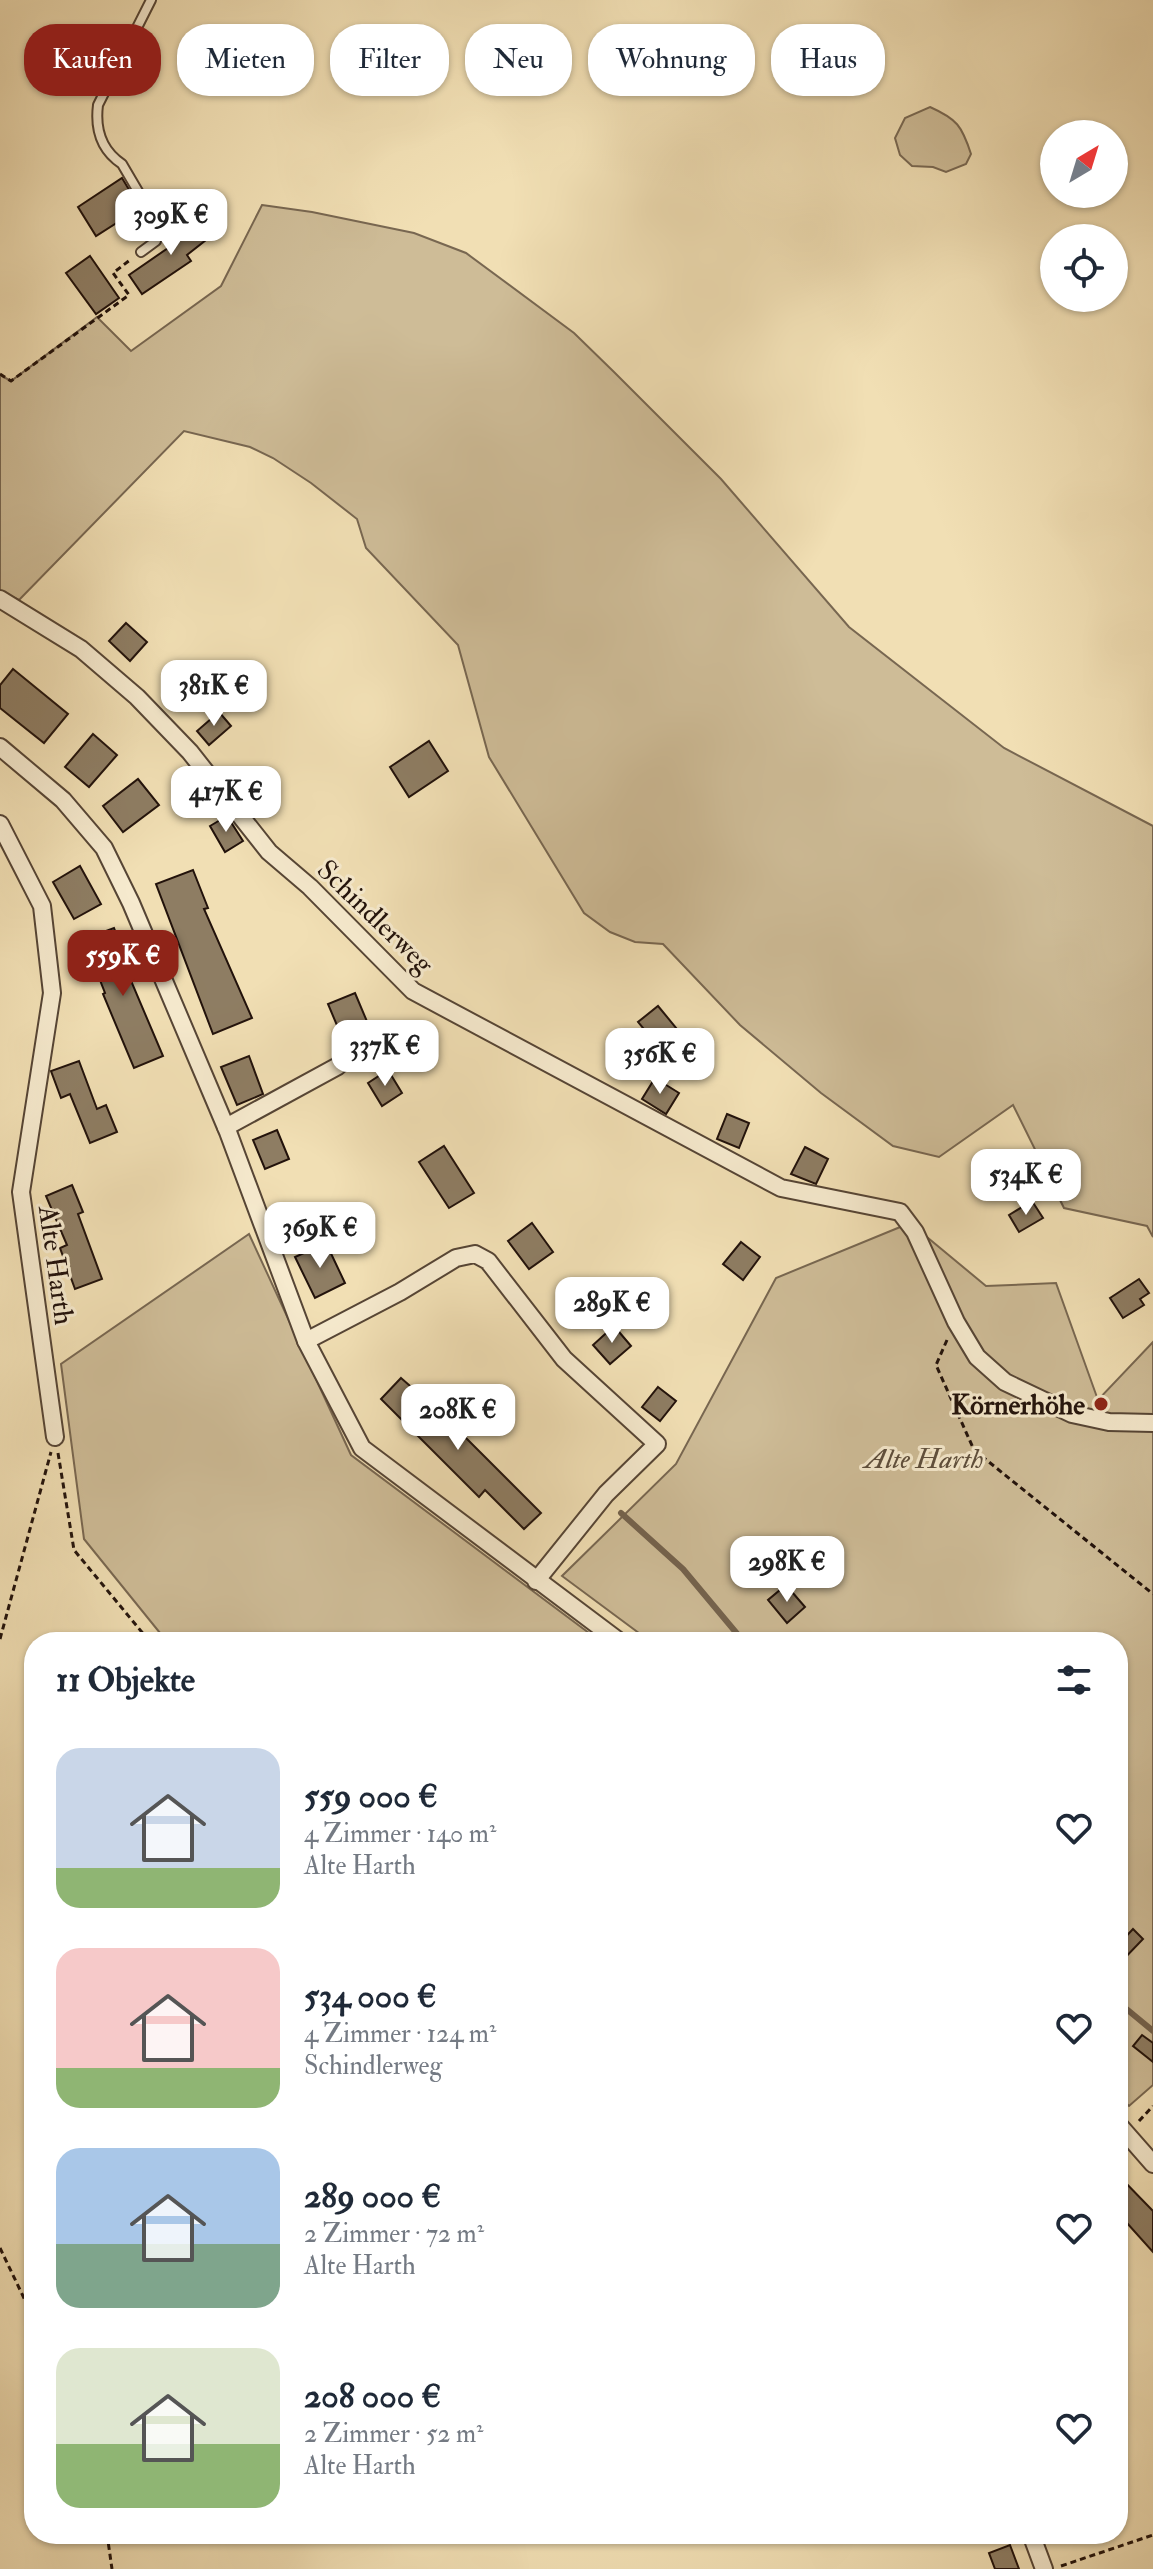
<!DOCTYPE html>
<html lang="de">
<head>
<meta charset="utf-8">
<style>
  :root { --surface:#fff; --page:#f6f6f7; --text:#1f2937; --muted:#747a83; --accent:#8f2418 }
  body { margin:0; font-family:"IM FELL Double Pica",serif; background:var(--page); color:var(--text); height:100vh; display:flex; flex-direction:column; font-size:30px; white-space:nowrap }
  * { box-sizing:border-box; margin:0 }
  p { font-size:26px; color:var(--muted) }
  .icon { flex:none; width:44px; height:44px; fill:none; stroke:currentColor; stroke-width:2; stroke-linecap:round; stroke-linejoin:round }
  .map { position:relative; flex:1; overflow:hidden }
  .details { position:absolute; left:24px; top:1632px; width:1104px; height:912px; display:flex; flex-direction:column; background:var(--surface); border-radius:32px; box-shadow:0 2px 6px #0004 }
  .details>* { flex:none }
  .banner { position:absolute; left:24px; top:24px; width:1106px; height:72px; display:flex; gap:16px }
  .needle { width:52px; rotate:38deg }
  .tools { position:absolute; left:1040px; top:120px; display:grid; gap:16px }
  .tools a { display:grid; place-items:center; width:88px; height:88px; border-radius:50%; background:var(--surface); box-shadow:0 2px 6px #0004; font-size:40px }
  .price { position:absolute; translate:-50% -68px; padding:0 18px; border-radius:16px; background:#fff; color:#222; font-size:26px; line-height:52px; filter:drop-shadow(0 2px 4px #0008) }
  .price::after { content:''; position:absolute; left:50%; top:48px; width:24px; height:18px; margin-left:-12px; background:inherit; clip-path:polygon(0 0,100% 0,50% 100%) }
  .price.selected { background:var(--accent); color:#fff }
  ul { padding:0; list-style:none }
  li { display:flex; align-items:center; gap:24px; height:200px; padding:0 32px }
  li span { display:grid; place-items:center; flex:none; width:224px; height:160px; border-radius:24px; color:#555 }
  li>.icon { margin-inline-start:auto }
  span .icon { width:96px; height:96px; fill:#fffc; stroke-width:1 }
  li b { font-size:34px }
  h2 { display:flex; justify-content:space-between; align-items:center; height:96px; padding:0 32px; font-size:34px }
  .tag { padding:0 28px; border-radius:32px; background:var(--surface); box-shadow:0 2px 6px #0004; font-size:28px; line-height:72px }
  .tag.selected { background:var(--accent); color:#fff }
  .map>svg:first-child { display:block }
  .green { fill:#cebc97; stroke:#786751; stroke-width:2 }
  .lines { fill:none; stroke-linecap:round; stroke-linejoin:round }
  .stream { stroke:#74634e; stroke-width:6 }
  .building { fill:#8e7d63; stroke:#22120b; stroke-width:2 }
  .lane-casing { stroke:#564535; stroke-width:12 }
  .street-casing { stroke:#564535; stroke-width:20 }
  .path { stroke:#22120b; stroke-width:3; stroke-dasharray:6 4; stroke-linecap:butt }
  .lane { stroke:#f6eace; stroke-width:8 }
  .street { stroke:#f6eace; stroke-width:16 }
  .poi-dot { fill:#8f2418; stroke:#f6eace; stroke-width:3 }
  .labels { text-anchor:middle; stroke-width:6; stroke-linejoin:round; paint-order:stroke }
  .street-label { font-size:28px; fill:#22120b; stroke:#f6eace }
  .poi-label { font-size:28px; font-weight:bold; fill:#22120b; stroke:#f6eace; text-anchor:end }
  .park-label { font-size:28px; font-style:italic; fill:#5e4e3c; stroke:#f6eace }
</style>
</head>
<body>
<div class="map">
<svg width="1153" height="2569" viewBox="0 0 1153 2569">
  <rect width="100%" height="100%" fill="#f1dfb4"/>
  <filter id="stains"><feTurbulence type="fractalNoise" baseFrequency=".0025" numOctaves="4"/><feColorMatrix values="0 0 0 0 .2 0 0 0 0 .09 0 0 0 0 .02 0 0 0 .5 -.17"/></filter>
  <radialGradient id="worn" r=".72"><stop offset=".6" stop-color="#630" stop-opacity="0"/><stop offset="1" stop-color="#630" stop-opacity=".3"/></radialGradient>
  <g class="green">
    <path d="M930 107C957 119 962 126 971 154L966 164 946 172 933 167 912 166 900 155 895 138 905 118Z"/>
    <polygon points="262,205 312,212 414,233 466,253 574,333 614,372 721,479 849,627 1004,748 1153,826 1153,1237 1147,1226 1064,1208 1013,1105 939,1157 893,1146 821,1093 740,1025 663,944 635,942 610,932 584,913 489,757 458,645 366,548 357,519 311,483 273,458 250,447 184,431 19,600 0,591 0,375 11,381 97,317 131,351 221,286"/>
    <polygon points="910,1223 986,1286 1056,1283 1098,1400 1153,1342 1153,2085 1129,2106 1118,2095 1118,1642 651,1642 562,1576 676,1464 776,1278"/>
    <polygon points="249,1234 351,1455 601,1642 170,1642 160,1633 84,1539 61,1364"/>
  </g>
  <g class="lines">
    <g class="stream">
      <polyline points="621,1513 683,1569 744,1642"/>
      <polyline points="1118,2002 1153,2031"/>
    </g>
  </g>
  <g class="building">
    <polygon points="122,178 140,208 96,236 78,207"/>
    <polygon points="196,217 211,236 187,255 191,261 142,294 129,275 181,239 176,233"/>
    <polygon points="90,256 119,298 96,314 66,273"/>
    <polygon points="126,623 147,642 130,661 109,641"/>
    <polygon points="13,669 68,714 44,743 0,708 0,685"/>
    <polygon points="219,712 231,726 209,745 197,731"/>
    <polygon points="93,734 117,755 89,787 65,767"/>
    <polygon points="429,741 448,771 409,797 390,767"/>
    <polygon points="138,779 159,805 123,832 103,806"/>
    <polygon points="227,816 243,841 225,852 210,826"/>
    <polygon points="80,866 101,904 74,919 53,882"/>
    <polygon points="193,870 208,908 204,909 252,1018 213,1034 156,884"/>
    <polygon points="114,928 127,961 123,962 163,1056 134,1068 103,994 105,993 84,939"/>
    <polygon points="355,993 371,1031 344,1042 328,1004"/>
    <polygon points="658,1006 677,1029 657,1045 638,1022"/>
    <polygon points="249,1056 263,1094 237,1105 221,1067"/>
    <polygon points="79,1061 97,1109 106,1105 117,1132 90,1143 70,1094 61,1098 51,1071"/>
    <polygon points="388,1070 402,1093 382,1106 368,1083"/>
    <polygon points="655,1078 679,1093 666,1114 642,1099"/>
    <polygon points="727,1114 749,1123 739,1148 717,1139"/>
    <polygon points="277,1130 289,1159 265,1169 253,1140"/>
    <polygon points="444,1146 474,1193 449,1208 419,1162"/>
    <polygon points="805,1147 828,1159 816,1184 791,1174"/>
    <polygon points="72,1185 83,1212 78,1214 102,1279 75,1289 60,1248 67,1245 46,1196"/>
    <polygon points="1032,1201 1043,1218 1019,1232 1009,1215"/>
    <polygon points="532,1223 553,1252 529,1269 508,1241"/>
    <polygon points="741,1242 760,1257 743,1280 723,1264"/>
    <polygon points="326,1243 345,1283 315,1298 295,1257"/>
    <polygon points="1139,1279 1149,1293 1140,1299 1144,1305 1123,1318 1110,1298"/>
    <polygon points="614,1326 631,1346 610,1364 593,1345"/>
    <polygon points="401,1378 442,1414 541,1513 524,1529 485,1490 479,1497 381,1399"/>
    <polygon points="658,1387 676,1401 660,1421 642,1407"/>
    <polygon points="786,1585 805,1607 787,1623 768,1600"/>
    <polygon points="1133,1929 1143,1939 1118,1965 1118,1945"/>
    <polygon points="1142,2035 1153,2043 1153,2062 1133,2046"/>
    <polygon points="1118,2175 1153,2211 1153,2252 1118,2213"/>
    <polygon points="1010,2545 1019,2569 995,2569 989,2553"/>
  </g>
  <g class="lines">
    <g class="lane-casing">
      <path id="lane" d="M141 252 156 241V222L122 164C101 150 95 129 98 105L151 0"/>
    </g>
    <g class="street-casing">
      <g id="street">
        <polyline points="0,599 81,649 137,697 190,752 269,852 310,887 413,991 781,1188 900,1212 915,1232 956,1322 977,1357 1005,1382 1072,1414 1109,1422 1153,1423"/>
        <polyline points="0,747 63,800 104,848 131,903 228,1132 306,1341 362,1448 620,1642"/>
        <polyline points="0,824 42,906 52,993 21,1192 55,1437"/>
        <polyline points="226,1127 338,1066"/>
        <polyline points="306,1341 400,1292 456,1258 475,1254 488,1261 564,1359 657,1444 606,1494 536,1581"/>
        <polyline points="1118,2124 1153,2164"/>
        <polyline points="1031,2534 1044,2569"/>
      </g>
    </g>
    <g class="path">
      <polyline points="0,374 11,381 129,295 113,273 130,260"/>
      <polyline points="947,1340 936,1365 974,1450 1153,1594"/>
      <polyline points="58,1453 74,1550 150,1642"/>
      <polyline points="0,1639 51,1452"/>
      <polyline points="1139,2121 1153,2106"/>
      <polyline points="0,2248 34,2319"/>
      <polyline points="107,2534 112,2569"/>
      <polyline points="1061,2566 1153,2535"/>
    </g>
    <use href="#lane" class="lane"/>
    <use href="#street" class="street"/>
  </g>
  <circle class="poi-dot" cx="1101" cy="1404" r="8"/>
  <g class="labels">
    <g class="street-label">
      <text transform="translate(376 916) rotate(44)" y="10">Schindlerweg</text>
      <text transform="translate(57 1265) rotate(82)" y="10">Alte Harth</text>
    </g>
    <g class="poi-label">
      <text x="1085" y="1414">Körnerhöhe</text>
    </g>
    <g class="park-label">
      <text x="924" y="1468">Alte Harth</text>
    </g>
  </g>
  <rect width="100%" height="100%" filter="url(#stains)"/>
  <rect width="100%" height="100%" fill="url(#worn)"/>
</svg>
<div class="tools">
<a><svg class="needle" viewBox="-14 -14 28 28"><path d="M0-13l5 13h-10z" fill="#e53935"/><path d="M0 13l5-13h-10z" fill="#747a83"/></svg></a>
<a><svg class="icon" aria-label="locate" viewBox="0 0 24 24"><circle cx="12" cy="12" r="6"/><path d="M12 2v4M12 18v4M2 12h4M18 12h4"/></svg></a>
</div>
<b class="price" style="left:171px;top:257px">309K €</b>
<b class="price" style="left:214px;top:728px">381K €</b>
<b class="price" style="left:226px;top:834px">417K €</b>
<b class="price selected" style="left:123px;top:998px">559K €</b>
<b class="price" style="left:385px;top:1088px">337K €</b>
<b class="price" style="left:660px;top:1096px">356K €</b>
<b class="price" style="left:1026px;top:1217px">534K €</b>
<b class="price" style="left:320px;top:1270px">369K €</b>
<b class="price" style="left:612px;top:1345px">289K €</b>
<b class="price" style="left:458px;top:1452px">208K €</b>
<b class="price" style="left:787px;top:1604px">298K €</b>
<div class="banner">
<a class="tag selected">Kaufen</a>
<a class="tag">Mieten</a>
<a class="tag">Filter</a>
<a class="tag">Neu</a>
<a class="tag">Wohnung</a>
<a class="tag">Haus</a>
</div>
<section class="details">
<h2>11 Objekte<svg class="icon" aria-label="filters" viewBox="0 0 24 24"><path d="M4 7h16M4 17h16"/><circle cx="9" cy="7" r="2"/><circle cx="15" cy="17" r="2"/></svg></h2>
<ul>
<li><span style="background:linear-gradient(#c9d6e8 75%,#8fb573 0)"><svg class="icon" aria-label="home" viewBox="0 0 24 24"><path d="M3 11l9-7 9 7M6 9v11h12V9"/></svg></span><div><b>559 000 €</b><p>4 Zimmer · 140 m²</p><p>Alte Harth</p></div><svg class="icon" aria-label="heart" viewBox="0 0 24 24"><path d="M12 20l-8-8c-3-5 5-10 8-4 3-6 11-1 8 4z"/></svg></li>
<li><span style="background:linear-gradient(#f6c9c9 75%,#8fb573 0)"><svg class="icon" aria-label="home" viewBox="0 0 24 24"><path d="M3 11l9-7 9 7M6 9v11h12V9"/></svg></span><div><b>534 000 €</b><p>4 Zimmer · 124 m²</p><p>Schindlerweg</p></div><svg class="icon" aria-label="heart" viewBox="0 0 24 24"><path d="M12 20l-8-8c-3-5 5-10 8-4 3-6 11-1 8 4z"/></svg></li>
<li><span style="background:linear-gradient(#a9c7e8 60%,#7fa58c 0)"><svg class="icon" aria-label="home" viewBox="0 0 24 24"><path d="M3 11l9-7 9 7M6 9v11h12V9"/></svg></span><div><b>289 000 €</b><p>2 Zimmer · 72 m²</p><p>Alte Harth</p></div><svg class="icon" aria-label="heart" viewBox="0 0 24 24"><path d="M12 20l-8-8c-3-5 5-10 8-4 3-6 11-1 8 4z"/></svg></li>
<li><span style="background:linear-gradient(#dfe7d0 60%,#8fb573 0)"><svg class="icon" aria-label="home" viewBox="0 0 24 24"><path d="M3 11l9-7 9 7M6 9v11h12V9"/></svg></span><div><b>208 000 €</b><p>2 Zimmer · 52 m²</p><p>Alte Harth</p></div><svg class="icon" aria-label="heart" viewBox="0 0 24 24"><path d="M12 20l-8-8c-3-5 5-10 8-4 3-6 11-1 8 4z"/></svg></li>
</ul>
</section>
</div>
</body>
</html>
